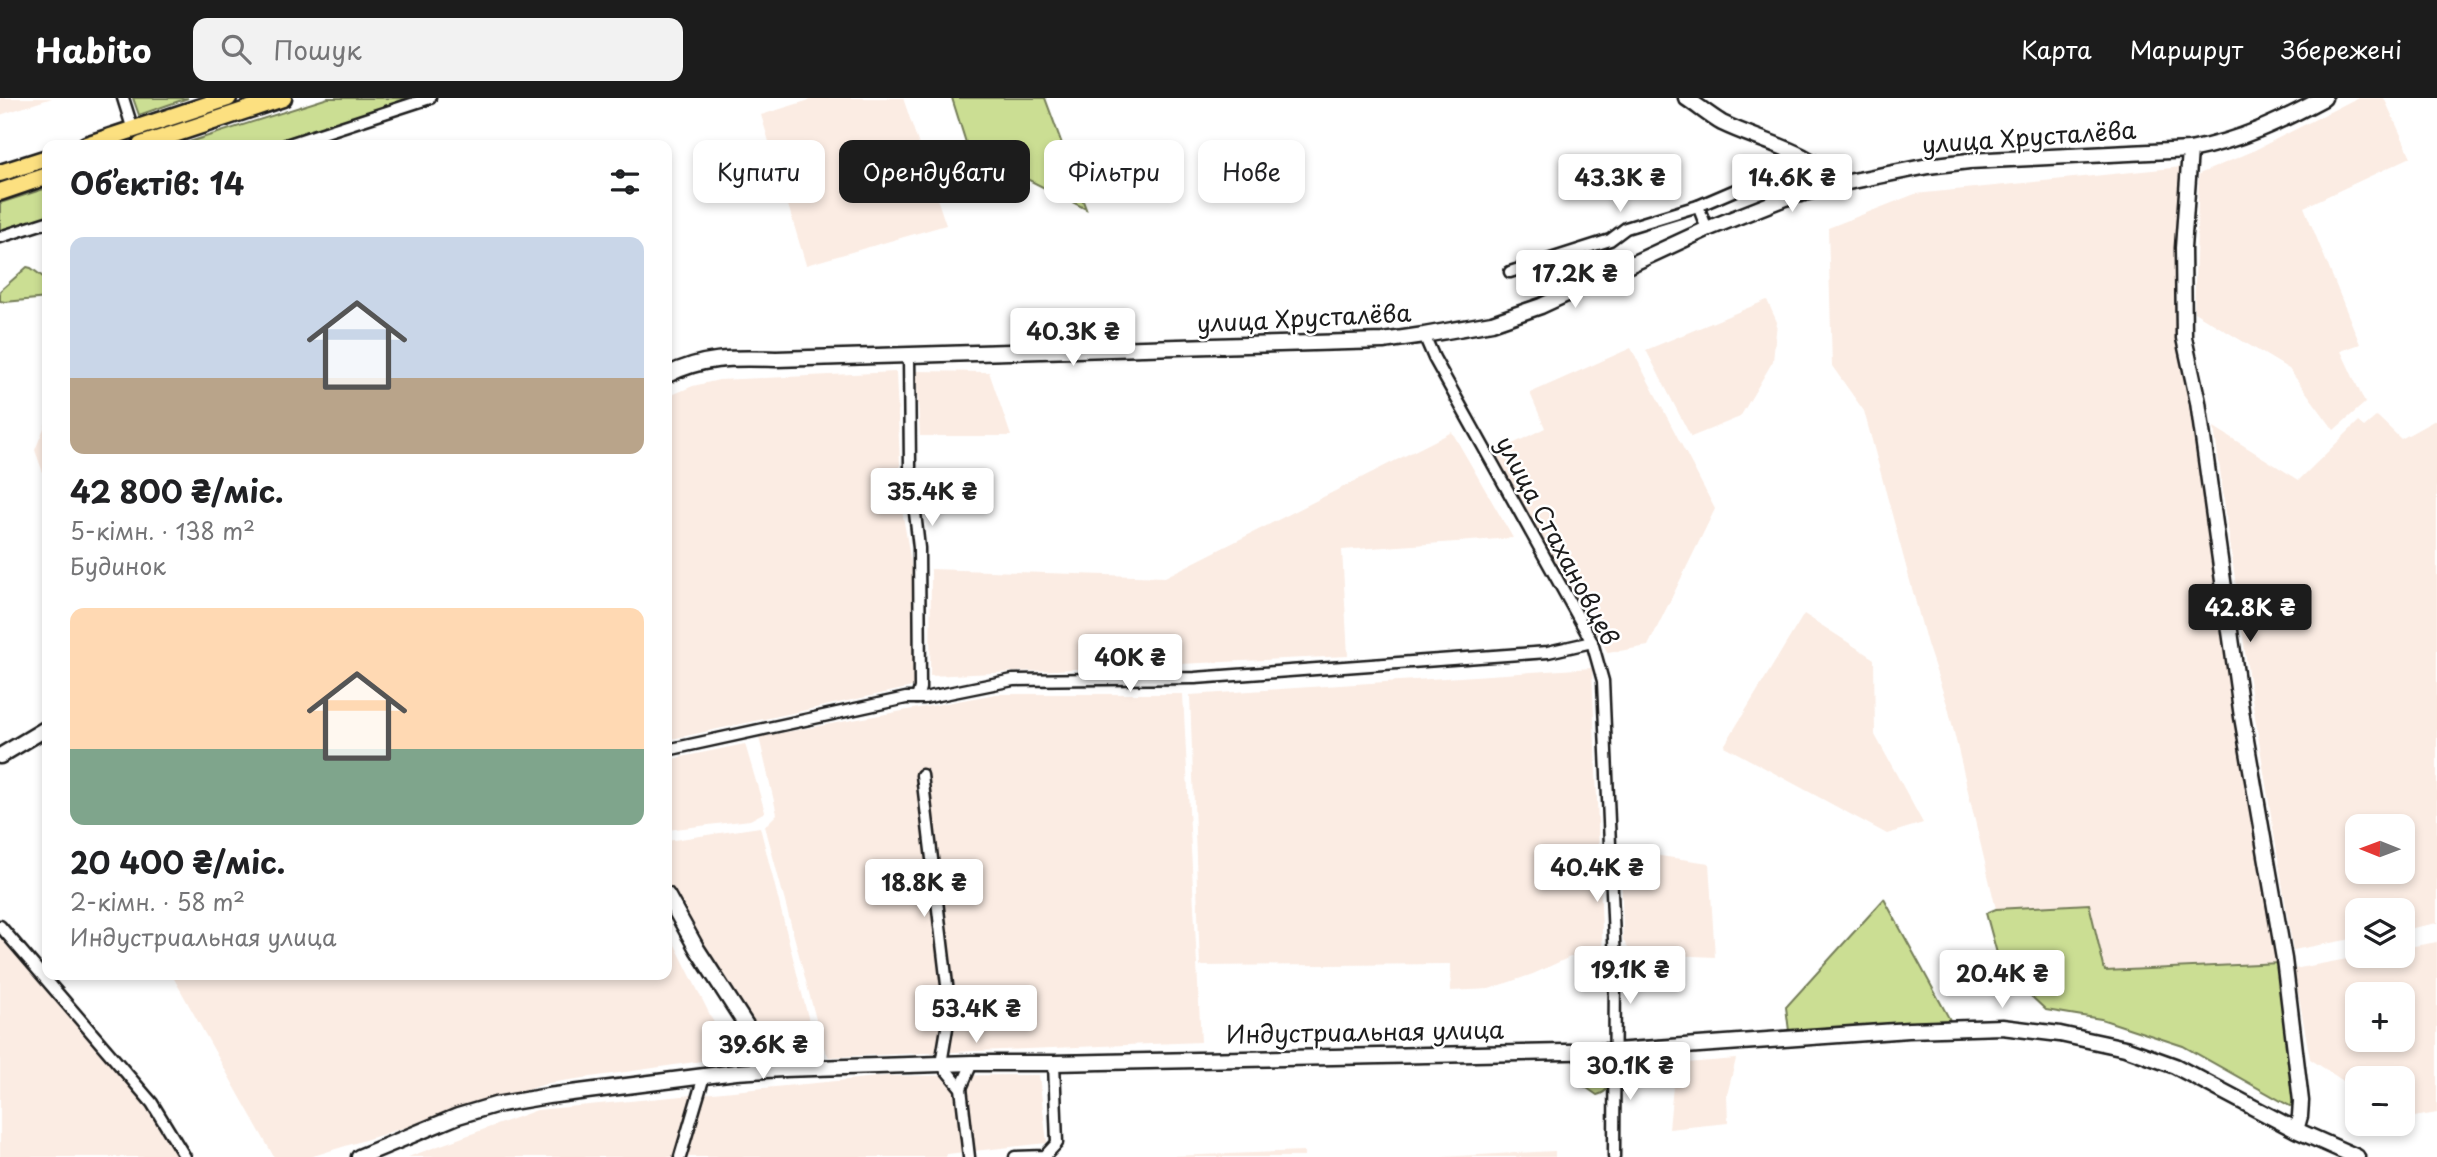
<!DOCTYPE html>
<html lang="uk">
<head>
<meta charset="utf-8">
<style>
  :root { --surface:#fff; --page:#f2f2f2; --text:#202124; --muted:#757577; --accent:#1c1c1c }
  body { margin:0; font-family:"Playpen Sans",sans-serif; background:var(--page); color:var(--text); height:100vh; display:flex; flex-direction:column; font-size:26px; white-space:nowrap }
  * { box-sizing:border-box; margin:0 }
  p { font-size:23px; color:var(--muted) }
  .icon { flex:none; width:38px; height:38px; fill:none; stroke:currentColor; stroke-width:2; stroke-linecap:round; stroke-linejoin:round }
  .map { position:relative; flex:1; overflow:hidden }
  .panel { position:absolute; left:42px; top:42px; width:630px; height:840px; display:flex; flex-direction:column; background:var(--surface); border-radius:14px; box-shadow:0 4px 10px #0003 }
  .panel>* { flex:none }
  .hud { position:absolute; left:693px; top:42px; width:665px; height:63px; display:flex; gap:14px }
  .needle { width:46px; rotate:271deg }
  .tools { position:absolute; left:2345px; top:716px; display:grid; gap:14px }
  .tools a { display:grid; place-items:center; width:70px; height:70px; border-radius:14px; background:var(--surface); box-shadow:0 4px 10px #0003; font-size:35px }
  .price { position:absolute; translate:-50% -60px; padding:0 16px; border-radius:7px; background:#fff; color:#222; font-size:23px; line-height:46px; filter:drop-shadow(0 2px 4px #0008) }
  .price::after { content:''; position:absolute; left:50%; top:42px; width:21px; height:16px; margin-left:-10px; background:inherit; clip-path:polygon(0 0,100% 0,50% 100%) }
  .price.selected { background:var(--accent); color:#fff }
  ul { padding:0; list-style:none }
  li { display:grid; align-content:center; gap:14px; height:371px; padding:0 28px }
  li span { display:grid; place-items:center; height:217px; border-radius:14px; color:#555 }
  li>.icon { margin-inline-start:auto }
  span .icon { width:126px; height:126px; fill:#fffc; stroke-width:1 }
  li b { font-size:30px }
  h2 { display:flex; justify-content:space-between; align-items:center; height:84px; padding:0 28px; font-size:30px }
  .pill { padding:0 24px; border-radius:14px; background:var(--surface); box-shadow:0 4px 10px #0003; font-size:24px; line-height:63px }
  .pill.selected { background:var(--accent); color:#fff }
  header { display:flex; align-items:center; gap:42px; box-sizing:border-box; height:98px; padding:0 35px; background:var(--accent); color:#fff }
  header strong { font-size:33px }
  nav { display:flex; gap:38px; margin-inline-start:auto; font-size:24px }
  .search { width:490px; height:63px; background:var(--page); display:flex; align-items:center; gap:18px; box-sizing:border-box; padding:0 24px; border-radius:14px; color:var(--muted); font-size:26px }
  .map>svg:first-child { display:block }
  .built { fill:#fbece3; fill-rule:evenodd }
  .green { fill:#cbde93; stroke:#747d58; stroke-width:2 }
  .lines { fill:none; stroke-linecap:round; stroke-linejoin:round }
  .minor-casing { stroke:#1c1c1c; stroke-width:15 }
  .secondary-casing { stroke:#1c1c1c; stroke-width:19 }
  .primary-casing { stroke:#1c1c1c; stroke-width:21 }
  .minor { stroke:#fff; stroke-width:10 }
  .secondary { stroke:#fff; stroke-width:14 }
  .primary { stroke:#fce080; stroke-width:16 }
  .labels { text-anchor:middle; stroke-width:5; stroke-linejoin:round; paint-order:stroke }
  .street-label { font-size:24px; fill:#1c1c1c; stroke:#fff }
</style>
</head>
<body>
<header>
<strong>Habito</strong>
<div class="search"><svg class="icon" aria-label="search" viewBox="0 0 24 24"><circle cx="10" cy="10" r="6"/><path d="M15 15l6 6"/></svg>Пошук</div>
<nav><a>Карта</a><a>Маршрут</a><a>Збережені</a></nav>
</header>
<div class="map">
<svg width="2437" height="1059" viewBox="0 0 2437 1059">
  <rect width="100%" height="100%" fill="#fff"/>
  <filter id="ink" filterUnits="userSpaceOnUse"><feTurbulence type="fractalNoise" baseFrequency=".0143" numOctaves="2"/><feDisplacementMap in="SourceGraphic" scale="14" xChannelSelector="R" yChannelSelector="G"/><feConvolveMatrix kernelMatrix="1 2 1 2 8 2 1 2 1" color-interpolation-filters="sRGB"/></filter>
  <g filter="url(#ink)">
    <g class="built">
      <polygon points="0,0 52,0 0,17"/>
      <polygon points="816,0 903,0 946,127 806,167 761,17"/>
      <polygon points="2357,0 2384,0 2411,59 2304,109 2360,246 2341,253 2365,305 2334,332 2289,271 2194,214 2199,76 2251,54"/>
      <polygon points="2182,69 2178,240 2280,865 2105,873 2089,807 1996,811 1948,609 1927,546 1864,313 1832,268 1828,130 1915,96"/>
      <polygon points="1767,202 1777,224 1773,263 1740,319 1691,339 1646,252"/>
      <polygon points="1631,250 1715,411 1648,548 1608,555 1492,356 1545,330 1530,295"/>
      <polygon points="916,273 989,274 1011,338 920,338"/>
      <polygon points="896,274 902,412 912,471 917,588 667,642 667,476 669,475 667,472 667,299 693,288 719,282"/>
      <path d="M2377 318 2401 341 2437 321V825L2403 832V812H2357V840L2293 852 2249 582 2214 329 2299 382 2358 324 2364 329ZM2357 728H2403V774H2357Z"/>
      <polygon points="47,323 47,386 35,352"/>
      <polygon points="1452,334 1513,440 1342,452 1348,558 930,578 931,471 1165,479"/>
      <polygon points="1804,516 1874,561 1875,637 1923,725 1887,736 1724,648"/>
      <polygon points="1592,570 1603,859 1570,859 1533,876 1489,891 1451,893 1450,866 1200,868 1190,597"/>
      <polygon points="996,596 1183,596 1201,944 829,959 823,948 765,728 777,716 759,639"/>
      <polygon points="745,646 765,714 750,722 667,732 667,662"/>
      <polygon points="760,729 818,959 778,958 699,842 667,784 667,743"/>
      <polygon points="1632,754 1709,765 1715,859 1631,855 1623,842 1621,762"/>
      <polygon points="667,831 723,943 709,962 549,985 310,1059 274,1059 172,877 667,877"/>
      <polygon points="0,838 149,1007 178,1057 178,1059 0,1059"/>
      <path d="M2437 844V1015L2403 1021V980H2357V992L2310 961 2294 871 2363 858H2403V850ZM2357 896H2403V942H2357Z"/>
      <polygon points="1736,961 1727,997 1728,1025 1669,1031 1675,966"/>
      <polygon points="1039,977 1047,1045 947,1056 946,1059 408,1059 537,1012 888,978"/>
      <polygon points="1304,1053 1304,1059 1147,1059"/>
      <polygon points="1555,1053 1555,1059 1441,1059"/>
    </g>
    <g class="green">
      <polygon points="133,0 188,0 139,17"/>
      <polygon points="328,0 411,0 268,47 180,47"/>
      <polygon points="952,0 1045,0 1086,111 968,51"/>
      <polygon points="47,90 47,118 0,133 0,105"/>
      <polygon points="27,169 31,170 47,182 47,200 5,204 0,203 0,193"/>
      <polygon points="1884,801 1950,922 1789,933 1786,909"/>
      <polygon points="2089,806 2105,873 2280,865 2298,1003 2290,1008 2183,948 2101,921 2046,912 2001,870 1986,815 1996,811"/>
      <path d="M1587 966C1610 966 1619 991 1597 997L1584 988 1582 968Z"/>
    </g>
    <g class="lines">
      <g class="minor-casing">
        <g id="minor">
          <polyline points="123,0 133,32"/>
          <polyline points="286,47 430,0"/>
          <polyline points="1698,108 1789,69 1795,56"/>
          <polyline points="0,139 47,124"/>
          <polyline points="1510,174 1610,142 1626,130 1698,108 1707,131"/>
          <polyline points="1424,237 1434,260 1592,544 1603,583 1615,864 1614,1059"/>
          <polyline points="909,257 910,370 919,450 920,590 917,600"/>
          <polyline points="667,652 906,600 924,600 1013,582 1195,580 1548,554 1592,544"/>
          <polyline points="922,677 950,912 941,966 961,990 969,1059"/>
          <polyline points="0,828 152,1005 185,1059"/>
          <polyline points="961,990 972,965"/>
          <polyline points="680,1059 704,978"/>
          <polyline points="1015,1059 1045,1058 1057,1045 1054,965"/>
        </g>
      </g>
      <g class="secondary-casing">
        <g id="secondary">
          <path d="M1686 0C1698 8 1710 18 1722 25 1761 44 1810 52 1838 86"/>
          <polyline points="2190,52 2183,150 2184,240 2198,304 2242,619 2284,861 2301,1003 2300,1018 2296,1032"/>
          <path d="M667 277C705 258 735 260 776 261L1383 243 1424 237 1492 225 1541 208 1707 131 1785 100 1838 86 1928 68 1969 63 2190 52C2241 42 2279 24 2324 0"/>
          <polyline points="0,658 47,630"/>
          <polyline points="667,797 697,851 764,955 783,971"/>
          <polyline points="359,1059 458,1018 495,1007 548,998 736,974 783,971 972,965 1054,965 1614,953 1909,932 2002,929 2060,936 2125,950 2175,968 2296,1032 2357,1059"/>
        </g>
      </g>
      <g class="primary-casing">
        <g id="primary">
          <polyline points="86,47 228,0"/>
          <polyline points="141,47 283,0"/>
          <polyline points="0,75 47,60"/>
          <polyline points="0,94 47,78"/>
        </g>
      </g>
      <use href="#minor" class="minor"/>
      <use href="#secondary" class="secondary"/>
      <use href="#primary" class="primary"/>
    </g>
  </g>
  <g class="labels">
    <g class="street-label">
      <text transform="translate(2029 40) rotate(-4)" y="8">улица Хрусталёва</text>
      <text transform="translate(1304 221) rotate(-3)" y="8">улица Хрусталёва</text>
      <text transform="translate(1557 443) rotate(62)" y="8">улица Стахановцев</text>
      <text transform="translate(1365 935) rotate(-1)" y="8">Индустриальная улица</text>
    </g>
  </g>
</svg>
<div class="tools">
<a><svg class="needle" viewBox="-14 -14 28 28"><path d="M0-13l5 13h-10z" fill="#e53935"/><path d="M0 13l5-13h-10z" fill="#757577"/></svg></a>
<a><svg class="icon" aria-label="layers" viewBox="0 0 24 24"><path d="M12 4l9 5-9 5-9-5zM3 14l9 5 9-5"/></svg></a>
<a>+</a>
<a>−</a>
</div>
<b class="price" style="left:1620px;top:116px">43.3K ₴</b>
<b class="price" style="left:1792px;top:116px">14.6K ₴</b>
<b class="price" style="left:1575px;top:212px">17.2K ₴</b>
<b class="price" style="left:1073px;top:270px">40.3K ₴</b>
<b class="price" style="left:932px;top:430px">35.4K ₴</b>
<b class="price selected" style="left:2250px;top:546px">42.8K ₴</b>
<b class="price" style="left:1130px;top:596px">40K ₴</b>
<b class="price" style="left:1597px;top:806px">40.4K ₴</b>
<b class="price" style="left:924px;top:821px">18.8K ₴</b>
<b class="price" style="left:1630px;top:908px">19.1K ₴</b>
<b class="price" style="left:2002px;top:912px">20.4K ₴</b>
<b class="price" style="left:976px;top:947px">53.4K ₴</b>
<b class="price" style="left:763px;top:983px">39.6K ₴</b>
<b class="price" style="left:1630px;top:1004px">30.1K ₴</b>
<div class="hud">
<a class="pill">Купити</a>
<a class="pill selected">Орендувати</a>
<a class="pill">Фільтри</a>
<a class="pill">Нове</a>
</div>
<section class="panel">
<h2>Об’єктів: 14<svg class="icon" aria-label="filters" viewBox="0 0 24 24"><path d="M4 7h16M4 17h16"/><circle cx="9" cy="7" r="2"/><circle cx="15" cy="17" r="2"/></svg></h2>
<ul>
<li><span style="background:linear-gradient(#c9d6e8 65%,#b9a48a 0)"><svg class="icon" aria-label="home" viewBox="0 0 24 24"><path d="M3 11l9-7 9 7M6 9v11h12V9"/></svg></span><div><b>42 800 ₴/міс.</b><p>5-кімн. · 138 m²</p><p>Будинок</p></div></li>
<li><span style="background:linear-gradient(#ffd9b3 65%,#7fa58c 0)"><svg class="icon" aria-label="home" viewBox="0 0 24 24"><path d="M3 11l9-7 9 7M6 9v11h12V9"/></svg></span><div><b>20 400 ₴/міс.</b><p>2-кімн. · 58 m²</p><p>Индустриальная улица</p></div></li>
</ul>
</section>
</div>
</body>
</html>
